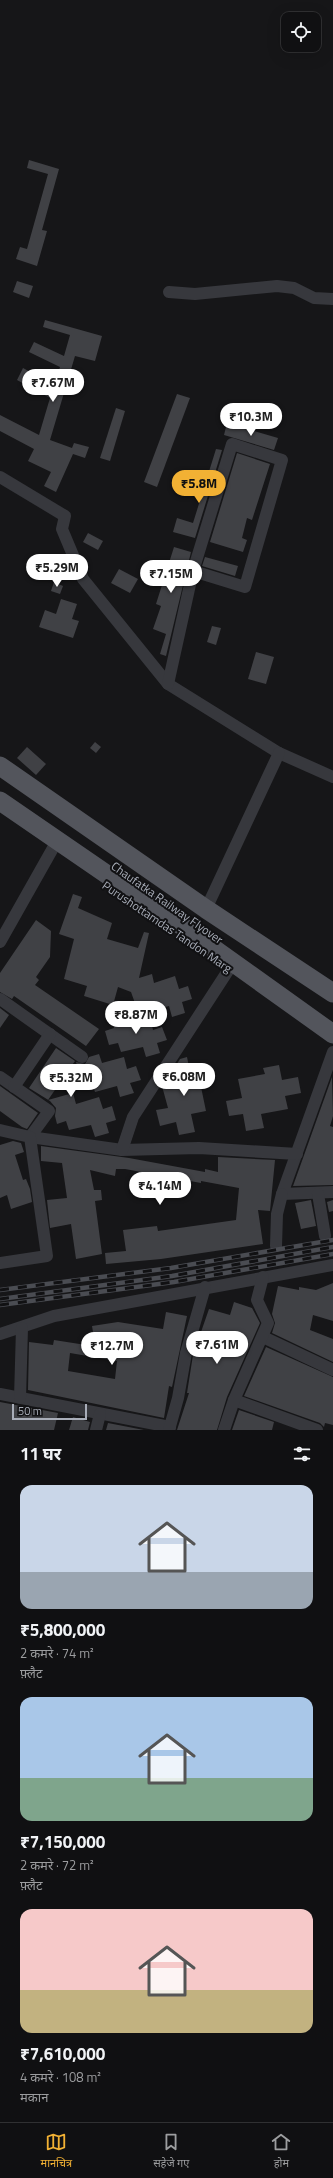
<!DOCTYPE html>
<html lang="hi">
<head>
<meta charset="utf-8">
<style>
  :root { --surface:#101012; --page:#1e1e20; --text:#f1f3f6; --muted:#9c9d9f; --line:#303032; --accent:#f2b134 }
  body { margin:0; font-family:"Titillium Web","Noto Sans Devanagari",sans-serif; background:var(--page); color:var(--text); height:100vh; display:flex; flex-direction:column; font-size:15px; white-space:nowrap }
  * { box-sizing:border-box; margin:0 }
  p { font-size:13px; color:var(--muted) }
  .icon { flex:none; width:22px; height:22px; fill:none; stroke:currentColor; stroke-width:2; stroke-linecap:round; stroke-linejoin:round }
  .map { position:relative; height:1430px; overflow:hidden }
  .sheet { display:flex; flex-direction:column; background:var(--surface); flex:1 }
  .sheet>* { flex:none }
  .fabs { position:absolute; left:281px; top:12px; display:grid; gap:8px }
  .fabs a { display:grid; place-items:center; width:40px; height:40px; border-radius:8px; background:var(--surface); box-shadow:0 4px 16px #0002,0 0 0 1px var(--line); font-size:20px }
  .scale { position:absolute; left:12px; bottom:10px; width:75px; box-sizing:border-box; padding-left:4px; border:2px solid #a8adb8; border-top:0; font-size:11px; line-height:14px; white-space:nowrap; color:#a8adb8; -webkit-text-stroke:3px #111113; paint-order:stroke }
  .price { position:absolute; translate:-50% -34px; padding:0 9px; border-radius:14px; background:#fff; color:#222; font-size:13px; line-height:26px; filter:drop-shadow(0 1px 2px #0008) }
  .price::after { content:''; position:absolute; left:50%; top:24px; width:12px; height:9px; margin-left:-6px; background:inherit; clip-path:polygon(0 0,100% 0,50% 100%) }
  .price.active { background:var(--accent); color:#111 }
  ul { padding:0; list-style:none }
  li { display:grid; align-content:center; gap:8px; height:212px; padding:0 20px }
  li span { display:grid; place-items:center; height:124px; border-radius:12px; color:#555 }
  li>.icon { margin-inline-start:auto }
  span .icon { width:72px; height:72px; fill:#fffc; stroke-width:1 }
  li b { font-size:17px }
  h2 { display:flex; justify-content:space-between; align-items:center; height:48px; padding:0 20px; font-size:17px }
  .tab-bar { display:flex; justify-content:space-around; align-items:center; height:56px; border-top:1px solid var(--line); background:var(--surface); font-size:11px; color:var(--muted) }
  .tab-bar a { display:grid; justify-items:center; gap:2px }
  .tab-bar .active { color:var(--accent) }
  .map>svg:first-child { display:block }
  .building { fill:#404145; fill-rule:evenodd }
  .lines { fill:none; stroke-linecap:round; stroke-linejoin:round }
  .minor { stroke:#37383d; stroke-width:12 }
  .primary { stroke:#53555c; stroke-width:19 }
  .rail-casing { stroke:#4a4c52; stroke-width:4.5 }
  .rail { stroke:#111113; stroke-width:3; stroke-dasharray:9; stroke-linecap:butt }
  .labels { text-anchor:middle; stroke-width:4; stroke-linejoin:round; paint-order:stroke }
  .street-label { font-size:12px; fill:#a8adb8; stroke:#111113 }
</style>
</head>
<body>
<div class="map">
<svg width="333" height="1430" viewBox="0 0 333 1430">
  <rect width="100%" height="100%" fill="#161618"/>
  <g class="building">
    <polygon points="29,160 59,169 42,230 47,231 37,266 16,259 20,247 27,249 48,174 27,168"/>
    <polygon points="17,281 33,286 29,298 13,292"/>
    <polygon points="45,320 102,336 95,361 75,356 50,440 72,448 74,443 89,447 85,458 73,454 56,492 44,486 51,472 28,461 34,449 0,431 0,415 39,435 50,398 17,380 23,368 54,385 60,367 29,352 34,342 64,356 70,335 43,327"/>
    <polygon points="177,394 190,398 157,487 144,482"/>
    <polygon points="116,408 125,411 110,461 100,458"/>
    <polygon points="227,423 278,438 274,450 224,435"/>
    <polygon points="216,449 222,450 195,538 173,532 177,518 193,523"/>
    <polygon points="237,453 270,464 252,520 247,518 242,538 247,540 243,552 210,542"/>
    <polygon points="88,533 103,541 98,550 83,542"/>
    <polygon points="174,547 191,552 166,656 160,654 166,634 153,629 161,606 156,604"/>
    <polygon points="205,557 238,566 235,576 202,566"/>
    <polygon points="119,569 138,579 130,593 111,583"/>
    <polygon points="54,582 63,586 60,594 51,591"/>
    <polygon points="61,599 77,604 72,619 79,621 73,638 39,627 45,610 56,614"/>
    <polygon points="212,626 221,628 216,645 207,642"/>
    <polygon points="256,652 274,657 266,684 248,679"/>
    <polygon points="95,742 101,747 96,753 90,748"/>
    <polygon points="27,747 46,764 36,775 17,758"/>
    <polygon points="73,894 82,897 78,908 112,923 107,939 138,948 144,932 149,933 139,978 152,974 154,983 175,976 179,989 188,986 192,999 182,1002 185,1013 172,1017 169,1006 148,1012 145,1003 136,1006 131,992 118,987 113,1005 84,996 87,986 64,979 74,939 59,934"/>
    <polygon points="36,920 51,931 50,957 36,977 39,980 35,985 99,1029 86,1046 14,996 12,999 0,992 0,973"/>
    <polygon points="0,1008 9,1015 0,1028"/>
    <polygon points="125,1014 128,1024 150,1017 153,1030 162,1027 167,1040 157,1043 160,1053 146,1057 143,1047 121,1052 118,1043 109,1045 105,1031 114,1028 112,1018"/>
    <polygon points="56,1048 75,1061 48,1100 73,1093 76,1104 99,1097 103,1109 112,1106 116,1120 106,1123 109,1133 95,1137 91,1125 69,1130 66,1121 57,1124 55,1116 56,1108 50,1101 29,1088"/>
    <polygon points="99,1054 102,1063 124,1057 127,1069 136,1066 141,1080 130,1083 134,1093 120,1097 117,1086 95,1092 92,1083 83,1086 76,1062 85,1064 89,1057"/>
    <polygon points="187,1057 190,1072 207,1068 211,1085 201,1087 206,1111 191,1114 195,1132 179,1135 176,1122 160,1126 156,1110 168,1108 162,1086 168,1077 174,1075 173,1070 180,1059"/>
    <polygon points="279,1065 282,1080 298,1077 301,1093 285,1096 288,1109 261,1114 264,1128 246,1131 243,1114 229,1116 226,1101 242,1098 238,1079 265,1074 263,1068"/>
    <polygon points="332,1077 333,1116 330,1126 333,1127 333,1185 293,1186"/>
    <polygon points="0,1086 38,1113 27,1129 22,1127 0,1111"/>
    <polygon points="13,1141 21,1143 24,1152 15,1155 23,1180 26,1179 30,1189 32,1202 11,1209 7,1195 0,1198 0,1145"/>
    <polygon points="41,1146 129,1158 205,1172 205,1169 218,1172 218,1157 275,1160 270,1211 258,1210 263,1244 161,1259 106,1264 105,1253 126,1251 123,1230 157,1226 158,1231 236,1220 239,1188 201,1181 201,1183 125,1169 116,1169 115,1176 90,1170 94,1190 101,1190 102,1200 95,1201 102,1254 76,1259 71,1224 50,1228 47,1200 67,1198 62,1163 41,1161"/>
    <polygon points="311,1200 316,1226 301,1229 295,1203"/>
    <polygon points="333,1200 333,1211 329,1212 327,1202"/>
    <polygon points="333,1283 333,1321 313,1315 310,1330 333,1339 333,1362 272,1333 275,1323 272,1314 278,1286 299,1290 299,1287 316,1290"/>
    <polygon points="234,1302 252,1308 260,1323 227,1397 217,1430 177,1430 189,1393 187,1393 193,1355 209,1309 230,1315"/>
    <path d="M166 1312 187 1316 172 1387 169 1386 164 1418 28 1390 29 1342 53 1345 54 1340 86 1345 87 1340H90L89 1333 93 1332 92 1326 118 1322 163 1329ZM70 1353 117 1361 115 1379 68 1371Z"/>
    <polygon points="266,1347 333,1377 333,1425 325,1423 324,1427 320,1423 244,1396"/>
    <polygon points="0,1402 58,1413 54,1430 0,1430"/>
    <polygon points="239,1410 274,1422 272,1430 232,1430"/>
    <polygon points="73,1417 90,1422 88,1430 69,1430"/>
    <polygon points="108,1423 144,1430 106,1430"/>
  </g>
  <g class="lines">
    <g class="minor">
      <polyline points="169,292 195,294 277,286 294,288 314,298 333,299"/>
      <polyline points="0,477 65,516 62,529 83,579 168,684 279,753 333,777"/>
      <polyline points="168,684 193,571 232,444 282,460 245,587 193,571"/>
      <polyline points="206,909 279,753"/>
      <polyline points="0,942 57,841"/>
      <polyline points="0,999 82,1057"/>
      <polyline points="333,1052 282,1194 333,1192"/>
      <polyline points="0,1077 49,1111 30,1137 122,1150 199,1148 297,1154"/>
      <polyline points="14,1087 50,1034"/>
      <polyline points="0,1130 30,1137 47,1256 0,1263"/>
      <polyline points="122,1150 133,1117 233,963"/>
      <polyline points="318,1194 325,1236"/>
      <polyline points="276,1246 277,1214 282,1194"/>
      <polyline points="0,1334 54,1316 333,1265"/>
      <polyline points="263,1337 333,1370"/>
      <polyline points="0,1394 170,1427"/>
      <polyline points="20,1398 22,1328"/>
      <polyline points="234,1400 317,1430"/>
      <polyline points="96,1430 100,1414"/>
      <polyline points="169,1430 178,1398 186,1353 205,1287"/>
      <polyline points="224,1430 234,1400 268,1323 257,1300 263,1277"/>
    </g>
    <g class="primary">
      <polyline points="0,766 206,909 333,993"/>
      <polyline points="0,801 182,926 333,1034"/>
    </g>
    <g class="rail-casing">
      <g id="rail">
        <polyline points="0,1290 171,1268 333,1240"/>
        <polyline points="0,1299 172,1276 333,1247"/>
        <polyline points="0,1305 174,1282 333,1254"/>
      </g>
    </g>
    <use href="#rail" class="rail"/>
  </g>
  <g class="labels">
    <g class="street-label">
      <text transform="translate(167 903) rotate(35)" y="4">Chaufatka Railway Flyover</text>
      <text transform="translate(167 927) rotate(34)" y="4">Purushottamdas Tandon Marg</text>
    </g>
  </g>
</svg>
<div class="fabs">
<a><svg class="icon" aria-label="locate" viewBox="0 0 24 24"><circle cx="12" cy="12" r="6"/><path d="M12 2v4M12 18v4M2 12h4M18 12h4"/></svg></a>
</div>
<div class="scale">50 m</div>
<b class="price" style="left:53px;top:403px">₹7.67M</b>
<b class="price" style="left:251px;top:437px">₹10.3M</b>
<b class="price active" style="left:199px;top:504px">₹5.8M</b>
<b class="price" style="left:57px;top:588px">₹5.29M</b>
<b class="price" style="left:171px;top:594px">₹7.15M</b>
<b class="price" style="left:136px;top:1035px">₹8.87M</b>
<b class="price" style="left:184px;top:1097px">₹6.08M</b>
<b class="price" style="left:71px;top:1098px">₹5.32M</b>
<b class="price" style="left:160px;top:1206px">₹4.14M</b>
<b class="price" style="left:217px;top:1365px">₹7.61M</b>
<b class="price" style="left:112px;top:1366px">₹12.7M</b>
</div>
<section class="sheet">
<h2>11 घर<svg class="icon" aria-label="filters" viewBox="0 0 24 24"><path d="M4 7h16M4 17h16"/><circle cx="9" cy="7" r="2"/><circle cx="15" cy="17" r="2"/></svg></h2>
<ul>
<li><span style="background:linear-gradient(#c9d6e8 70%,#9aa5b1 0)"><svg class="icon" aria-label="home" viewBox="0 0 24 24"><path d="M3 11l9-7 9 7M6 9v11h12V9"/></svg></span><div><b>₹5,800,000</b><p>2 कमरे · 74 m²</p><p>फ़्लैट</p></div></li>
<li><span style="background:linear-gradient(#a9c7e8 65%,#7fa58c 0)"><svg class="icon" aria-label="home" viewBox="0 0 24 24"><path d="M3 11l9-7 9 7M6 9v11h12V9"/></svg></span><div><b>₹7,150,000</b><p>2 कमरे · 72 m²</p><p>फ़्लैट</p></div></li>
<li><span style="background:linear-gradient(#f6c9c9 65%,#c2b280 0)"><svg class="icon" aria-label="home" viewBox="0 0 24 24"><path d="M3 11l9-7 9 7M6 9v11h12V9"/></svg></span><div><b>₹7,610,000</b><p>4 कमरे · 108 m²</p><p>मकान</p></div></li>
</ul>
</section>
<nav class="tab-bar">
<a class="active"><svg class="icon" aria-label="map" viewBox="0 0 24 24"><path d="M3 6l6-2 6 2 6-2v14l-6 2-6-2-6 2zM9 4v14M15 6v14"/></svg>मानचित्र</a>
<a><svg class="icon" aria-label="saved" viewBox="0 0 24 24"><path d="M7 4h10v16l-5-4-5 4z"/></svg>सहेजे गए</a>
<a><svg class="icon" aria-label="home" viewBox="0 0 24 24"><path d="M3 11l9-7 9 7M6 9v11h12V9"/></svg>होम</a>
</nav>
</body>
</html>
